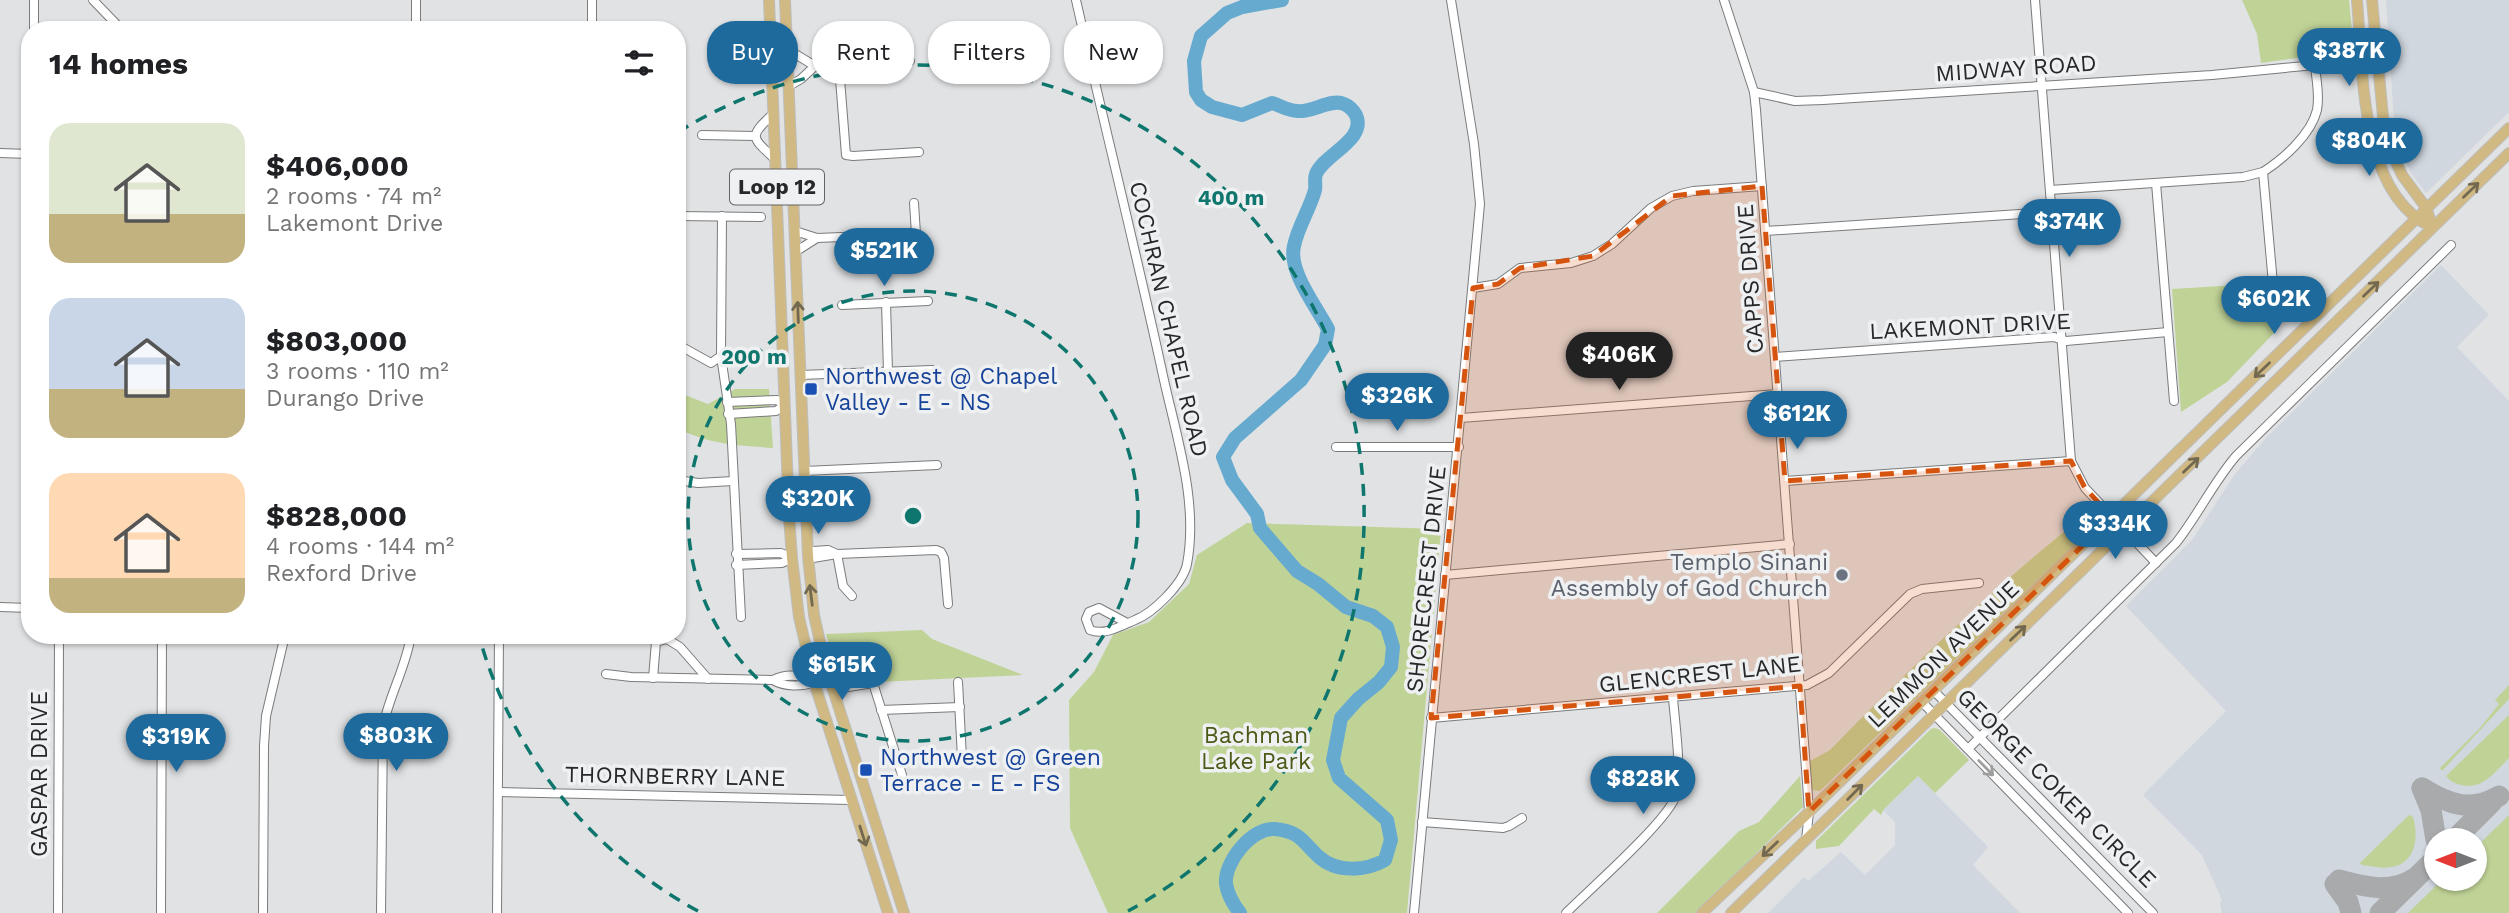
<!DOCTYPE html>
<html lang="en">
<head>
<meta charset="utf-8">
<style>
  :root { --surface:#fff; --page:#f2f2f2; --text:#202124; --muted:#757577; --accent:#1f6a9d }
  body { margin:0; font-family:"Work Sans",sans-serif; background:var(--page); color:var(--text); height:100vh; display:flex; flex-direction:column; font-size:26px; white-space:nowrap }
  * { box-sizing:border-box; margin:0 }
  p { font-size:23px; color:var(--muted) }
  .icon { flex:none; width:38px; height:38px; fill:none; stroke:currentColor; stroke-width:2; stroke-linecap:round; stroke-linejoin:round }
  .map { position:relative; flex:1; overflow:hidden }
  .sheet { position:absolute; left:21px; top:21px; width:665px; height:623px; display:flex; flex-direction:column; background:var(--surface); border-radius:28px; box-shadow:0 2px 5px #0004 }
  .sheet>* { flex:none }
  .top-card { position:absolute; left:707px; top:21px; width:665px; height:63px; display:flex; gap:14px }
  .needle { width:46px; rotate:270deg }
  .fabs { position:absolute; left:2424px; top:828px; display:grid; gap:14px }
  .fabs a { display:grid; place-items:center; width:63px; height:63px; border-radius:50%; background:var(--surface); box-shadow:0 2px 5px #0004; font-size:35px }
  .price { position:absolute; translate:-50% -60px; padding:0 16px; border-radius:24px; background:var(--accent); color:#fff; font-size:23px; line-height:46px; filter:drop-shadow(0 2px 4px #0008) }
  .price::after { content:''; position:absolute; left:50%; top:42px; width:21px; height:16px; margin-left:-10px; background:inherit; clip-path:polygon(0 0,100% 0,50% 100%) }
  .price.selected { background:#222; color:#fff }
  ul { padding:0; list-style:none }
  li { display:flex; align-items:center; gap:21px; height:175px; padding:0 28px }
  li span { display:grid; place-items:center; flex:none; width:196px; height:140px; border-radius:21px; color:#555 }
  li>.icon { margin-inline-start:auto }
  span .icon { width:84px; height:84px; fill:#fffc; stroke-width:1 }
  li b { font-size:30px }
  h2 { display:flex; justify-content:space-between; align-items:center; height:84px; padding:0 28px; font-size:30px }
  .tag { padding:0 24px; border-radius:28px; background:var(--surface); box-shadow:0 2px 5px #0004; font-size:24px; line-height:63px }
  .tag.selected { background:var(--accent); color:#fff }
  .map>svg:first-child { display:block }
  .built { fill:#d0d7df; fill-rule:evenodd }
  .green { fill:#c0d397 }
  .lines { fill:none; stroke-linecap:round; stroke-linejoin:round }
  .river { stroke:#67aacf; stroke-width:14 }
  .taxiway { stroke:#a8aaac; stroke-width:21 }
  .minor-casing { stroke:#797b7d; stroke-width:10 }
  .major-casing { stroke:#bebebf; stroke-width:12 }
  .minor { stroke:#fff; stroke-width:8 }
  .major { stroke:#d0b982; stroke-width:10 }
  .oneway { stroke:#736951 }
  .oneway2 { stroke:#9e9e9f }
  .marked { fill:#d5540f; fill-opacity:0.2; stroke:#d5540f; stroke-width:5; stroke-dasharray:14 9; stroke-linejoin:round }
  .ring { fill:none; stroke:#0f766e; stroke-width:3.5; stroke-dasharray:12 9 }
  .transit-dot { fill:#1a4fb4; stroke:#eef0f2; stroke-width:2.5 }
  .worship-dot { fill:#6b7280; stroke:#eef0f2; stroke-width:2.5 }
  .labels { text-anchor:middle; stroke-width:7; stroke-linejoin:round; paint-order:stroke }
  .shield { fill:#eef0f2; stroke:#636465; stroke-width:2 }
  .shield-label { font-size:21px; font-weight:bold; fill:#272829 }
  .street-label { font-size:23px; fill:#272829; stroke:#eef0f2 }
  .transit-label { font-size:23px; fill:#164399; stroke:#eef0f2; text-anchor:start }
  .worship-label { font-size:23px; fill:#5b616d; stroke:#eef0f2; text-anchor:end }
  .park-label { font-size:23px; fill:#4a5a16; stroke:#eef0f2 }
  .centre { fill:#0f766e; stroke:#eef0f2; stroke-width:3.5 }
  .ring-label { font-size:21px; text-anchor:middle; font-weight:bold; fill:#0f766e; stroke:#eef0f2; stroke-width:7; stroke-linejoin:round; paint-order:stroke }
</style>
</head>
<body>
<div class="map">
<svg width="2509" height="913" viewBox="0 0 2509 913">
  <rect width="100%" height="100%" fill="#e0e2e4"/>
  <g class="built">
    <polygon points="2386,0 2509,0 2509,112 2426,193 2411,173 2395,135"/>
    <path d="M2441 265 2489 315 2457 347 2509 401V913H2222L2220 903 2222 900 2202 855 2143 795 2226 711 2126 606 2192 540 2235 474 2266 438ZM2436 840H2474V878H2436Z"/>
    <polygon points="1918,776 1988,847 1973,865 2020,913 1768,913 1804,877 1808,881 1841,852 1865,875 1895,845 1895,822 1883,810"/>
  </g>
  <g class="green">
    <polygon points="2242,0 2349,0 2354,50 2261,63 2257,34"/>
    <polygon points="2271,283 2274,333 2227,382 2181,412 2172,289"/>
    <path d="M735 389H769L773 448C737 445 710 445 677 428V392L708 404Z"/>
    <path d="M2097 510 2101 514 2097 523 1820 791 1812 790 1810 761 1830 750C1912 666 1997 584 2090 511Z"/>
    <polygon points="1247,523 1441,529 1407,913 1108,913 1070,828 1069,700 1094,672 1113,635 1149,622 1189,584 1197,555"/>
    <polygon points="922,630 932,639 1023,675 879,682 875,672 837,673 826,634"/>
    <polygon points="2509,685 2509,699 2442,771 2440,768 2480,728 2499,704 2495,700"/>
    <path d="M2509 715V758C2495 772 2483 790 2461 785 2454 783 2451 782 2446 776Z"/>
    <polygon points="1935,728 1940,730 1969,760 1935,793 1918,776 1884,809 1881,815 1874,809 1839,846 1816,849 1816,841 1931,729"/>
    <polygon points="1800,776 1803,807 1696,913 1657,913 1739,831 1759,822"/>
    <path d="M2409 815 2413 817C2419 836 2416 864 2391 867 2381 869 2371 866 2362 865L2360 863Z"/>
    <polygon points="2509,815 2509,913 2408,913 2443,879 2474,878 2475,848"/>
  </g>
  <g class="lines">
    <path class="river" d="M1240 913C1233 904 1228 896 1226 884 1224 862 1252 827 1275 829 1302 832 1302 842 1319 857 1337 873 1366 871 1385 860L1391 840 1387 820 1339 778 1333 760 1341 718 1358 699 1379 682 1391 667 1393 647 1387 627 1373 616 1346 607 1318 584 1297 571 1260 528 1257 514 1232 480 1223 457 1235 438 1301 380 1325 345 1328 329C1316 306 1288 271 1294 246 1298 226 1310 209 1315 190 1316 185 1314 179 1316 174 1324 154 1367 140 1356 115 1353 110 1349 106 1344 104 1331 98 1312 113 1297 111 1289 111 1279 105 1272 103L1242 115 1212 107 1201 100 1196 92 1194 61 1201 36 1227 13 1242 7 1282 0"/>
    <g class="taxiway">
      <path d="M2422 788C2448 804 2471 813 2499 796"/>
      <polyline points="2422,788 2431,810 2436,840"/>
      <polyline points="2454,840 2492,802"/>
      <path d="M2339 880C2366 887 2390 894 2415 878"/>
      <polyline points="2335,884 2348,902 2351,913"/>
      <polyline points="2380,913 2436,858"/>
    </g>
    <g class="minor-casing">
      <g id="minor">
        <polyline points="93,0 122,30"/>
        <path d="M1076 0C1104 124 1135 247 1162 371 1175 433 1199 500 1187 564 1183 584 1153 613 1135 620 1121 626 1104 636 1090 630L1086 619 1089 612 1099 608 1127 623"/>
        <polyline points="1724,0 1754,92 1756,110 1807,782 1809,812 1806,840"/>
        <polyline points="2035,0 2071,461 2085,488 2156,563"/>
        <polyline points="34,30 34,0"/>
        <polyline points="416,30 416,0"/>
        <polyline points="592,30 592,0"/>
        <polyline points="787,49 815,66 839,66 910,61"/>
        <polyline points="839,66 846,155 853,156 919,152"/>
        <polyline points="789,86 801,79 815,66"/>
        <polyline points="1754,92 1795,101 1823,100 2212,75 2315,65 2362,59 2377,54"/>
        <path d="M774 113C748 137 751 137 776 160"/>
        <polyline points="702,135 755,136"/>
        <polyline points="0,153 30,154"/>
        <polyline points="2156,183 2174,401"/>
        <polyline points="2050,190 2243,177 2263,172"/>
        <polyline points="914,203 916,234"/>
        <polyline points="677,216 761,217"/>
        <polyline points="722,216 721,356 731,424 741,617"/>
        <polyline points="795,231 817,238 916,234 920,260"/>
        <polyline points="1765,231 2051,212"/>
        <polyline points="795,252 817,238"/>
        <polyline points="1473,288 1498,284 1520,268 1571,263 1593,256 1612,244 1651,208 1672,196 1693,191 1762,186"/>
        <polyline points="886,302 888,372"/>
        <polyline points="842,305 928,301"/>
        <path d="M2275 306 2263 172C2283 159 2311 135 2317 110 2320 95 2316 79 2315 65"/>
        <polyline points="677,347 684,348 711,363 721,356"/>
        <polyline points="1775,357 2054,337 2066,341 2168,332"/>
        <polyline points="800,375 932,370"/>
        <polyline points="727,402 777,400 785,405 776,411 728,414"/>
        <polyline points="1461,418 1778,394"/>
        <polyline points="1336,447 1459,447"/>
        <polyline points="804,471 937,465"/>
        <polyline points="677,480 698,483 733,481"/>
        <polyline points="1785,481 2071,461"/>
        <polyline points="736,554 781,553 792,558"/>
        <polyline points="837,554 843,586 852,596"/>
        <polyline points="808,556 813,558 837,554 936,550 941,552 944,558 948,604"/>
        <polyline points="808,556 813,551 828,550 837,554"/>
        <polyline points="736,565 782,563 792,558"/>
        <polyline points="1445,575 1790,544"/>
        <polyline points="0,607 30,608"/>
        <path d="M606 674 631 677 773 680C787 673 801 675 814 682"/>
        <polyline points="653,678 656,642 667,639 680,647 708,679"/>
        <path d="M773 680C784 687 802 687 814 682"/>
        <polyline points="830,681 842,688 873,683"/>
        <polyline points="830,681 862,677 873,683"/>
        <polyline points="958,682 962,758"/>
        <polyline points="873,683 902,775"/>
        <polyline points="1933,690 2153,913"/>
        <polyline points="1921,701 2128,913"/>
        <polyline points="881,710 960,707"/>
        <polyline points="1431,718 1807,685 1829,673 1910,594 1922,589 1979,583"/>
        <path d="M1968 749 2176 543C2198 515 2213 483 2236 456L2451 245"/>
        <polyline points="498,792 851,800"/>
        <polyline points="1422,822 1503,828 1509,826 1522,818"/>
        <polyline points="58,913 59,635"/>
        <polyline points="161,913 162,635"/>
        <polyline points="263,913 264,746 266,716 285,635"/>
        <path d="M381 913 383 727C389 695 406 668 411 635"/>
        <polyline points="497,913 499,635"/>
        <polyline points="1414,913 1480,204 1474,144 1451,0"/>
        <path d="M1566 913C1588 891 1669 820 1676 795 1682 770 1675 724 1673 698"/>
      </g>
    </g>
    <g class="major-casing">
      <g id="major">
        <polyline points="769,0 789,516 792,558 799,617 814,682 888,913"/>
        <polyline points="785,0 808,556 814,615 825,664 904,913"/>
        <path d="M2357 0C2363 69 2359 194 2432 227"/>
        <polyline points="2372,0 2385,138 2402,175 2427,209 2432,227"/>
        <polyline points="1702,913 1809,812 2509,128"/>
        <polyline points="1731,913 2509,153"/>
      </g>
    </g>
    <use href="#minor" class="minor"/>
    <use href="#major" class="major"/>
  </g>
  <defs><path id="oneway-shaft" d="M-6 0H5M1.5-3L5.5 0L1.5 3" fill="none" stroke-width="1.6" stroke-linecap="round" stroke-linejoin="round" transform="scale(1.75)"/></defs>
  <g class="oneway">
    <use href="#oneway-shaft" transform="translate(2471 190) rotate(-44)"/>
    <use href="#oneway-shaft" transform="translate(2371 289) rotate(-44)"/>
    <use href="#oneway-shaft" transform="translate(798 312) rotate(-92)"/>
    <use href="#oneway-shaft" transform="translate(2262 370) rotate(136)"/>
    <use href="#oneway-shaft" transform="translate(2191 465) rotate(-44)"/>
    <use href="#oneway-shaft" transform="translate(811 595) rotate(-97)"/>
    <use href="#oneway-shaft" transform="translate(2018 633) rotate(-44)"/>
    <use href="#oneway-shaft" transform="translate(1855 792) rotate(-45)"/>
    <use href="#oneway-shaft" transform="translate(863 836) rotate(72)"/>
    <use href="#oneway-shaft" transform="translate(1770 849) rotate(136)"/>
  </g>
  <use class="oneway2" href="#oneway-shaft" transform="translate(1986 768) rotate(46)"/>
  <path class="marked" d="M1762 186 1785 481 2071 461 2085 488 2112 517 1809 812 1800 686 1431 718 1473 288 1498 284 1520 268 1593 256 1672 196Z"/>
  <g class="ring">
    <circle cx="913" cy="516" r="225"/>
    <path d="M698 911A450 450 0 0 1 479 636M678 132A450 450 0 1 1 1128 911"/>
  </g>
  <g class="transit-dot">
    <rect x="804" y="382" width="14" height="14" rx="3.5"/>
    <rect x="859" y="763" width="14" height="14" rx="3.5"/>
  </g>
  <circle class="worship-dot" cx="1842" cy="575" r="7"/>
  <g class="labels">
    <rect class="shield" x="730" y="169.5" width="94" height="35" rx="5"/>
    <g class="shield-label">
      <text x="777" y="194">Loop 12</text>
    </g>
    <g class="street-label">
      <text transform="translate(2016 68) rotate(-4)" y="8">MIDWAY ROAD</text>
      <text transform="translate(1750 279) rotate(-94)" y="8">CAPPS DRIVE</text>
      <text transform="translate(1169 319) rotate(77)" y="8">COCHRAN CHAPEL ROAD</text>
      <text transform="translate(1970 326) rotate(-3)" y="8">LAKEMONT DRIVE</text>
      <text transform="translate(1426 579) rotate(-84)" y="8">SHORECREST DRIVE</text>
      <text transform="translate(1943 654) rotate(-44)" y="8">LEMMON AVENUE</text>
      <text transform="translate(1700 674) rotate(-6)" y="8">GLENCREST LANE</text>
      <text transform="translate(39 774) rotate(-90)" y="8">GASPAR DRIVE</text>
      <text transform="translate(675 776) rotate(1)" y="8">THORNBERRY LANE</text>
      <text transform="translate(2057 788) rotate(45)" y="8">GEORGE COKER CIRCLE</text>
    </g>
    <g class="transit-label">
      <text x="825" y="384">Northwest @ Chapel<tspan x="825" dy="26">Valley - E - NS</tspan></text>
      <text x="880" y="765">Northwest @ Green<tspan x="880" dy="26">Terrace - E - FS</tspan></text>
    </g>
    <g class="worship-label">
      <text x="1828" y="570">Templo Sinani<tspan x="1828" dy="26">Assembly of God Church</tspan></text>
    </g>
    <g class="park-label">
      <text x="1256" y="743">Bachman<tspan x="1256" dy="26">Lake Park</tspan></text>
    </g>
  </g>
  <circle cx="913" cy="516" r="10" class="centre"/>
  <g class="ring-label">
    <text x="1231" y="205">400 m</text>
    <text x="754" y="364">200 m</text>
  </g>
</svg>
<div class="fabs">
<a><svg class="needle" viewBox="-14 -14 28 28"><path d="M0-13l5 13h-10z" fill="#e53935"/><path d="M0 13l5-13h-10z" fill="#757577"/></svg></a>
</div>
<b class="price" style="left:2349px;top:88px">$387K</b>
<b class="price" style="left:2369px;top:178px">$804K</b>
<b class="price" style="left:2069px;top:259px">$374K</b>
<b class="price" style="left:884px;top:288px">$521K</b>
<b class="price" style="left:2274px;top:336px">$602K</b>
<b class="price selected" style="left:1619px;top:392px">$406K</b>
<b class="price" style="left:1397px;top:433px">$326K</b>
<b class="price" style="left:1797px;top:451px">$612K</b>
<b class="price" style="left:818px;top:536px">$320K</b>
<b class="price" style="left:2115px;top:561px">$334K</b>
<b class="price" style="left:842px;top:702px">$615K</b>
<b class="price" style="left:396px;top:773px">$803K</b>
<b class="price" style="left:176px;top:774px">$319K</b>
<b class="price" style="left:1643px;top:816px">$828K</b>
<div class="top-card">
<a class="tag selected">Buy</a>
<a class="tag">Rent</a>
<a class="tag">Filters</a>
<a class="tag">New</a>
</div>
<section class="sheet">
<h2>14 homes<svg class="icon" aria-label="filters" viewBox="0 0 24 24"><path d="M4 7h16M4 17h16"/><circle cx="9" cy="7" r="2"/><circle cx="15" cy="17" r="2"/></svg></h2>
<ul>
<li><span style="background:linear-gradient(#dfe7d0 65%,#c2b280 0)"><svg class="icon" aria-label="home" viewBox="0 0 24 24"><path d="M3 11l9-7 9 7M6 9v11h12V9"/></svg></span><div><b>$406,000</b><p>2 rooms · 74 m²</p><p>Lakemont Drive</p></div></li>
<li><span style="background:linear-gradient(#c9d6e8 65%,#c2b280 0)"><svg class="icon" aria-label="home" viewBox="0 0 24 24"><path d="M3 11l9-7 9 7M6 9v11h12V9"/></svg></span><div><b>$803,000</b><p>3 rooms · 110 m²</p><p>Durango Drive</p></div></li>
<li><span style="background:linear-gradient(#ffd9b3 75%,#c2b280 0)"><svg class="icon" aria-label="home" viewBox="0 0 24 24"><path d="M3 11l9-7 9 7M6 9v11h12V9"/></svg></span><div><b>$828,000</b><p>4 rooms · 144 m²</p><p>Rexford Drive</p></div></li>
</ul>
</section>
</div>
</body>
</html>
